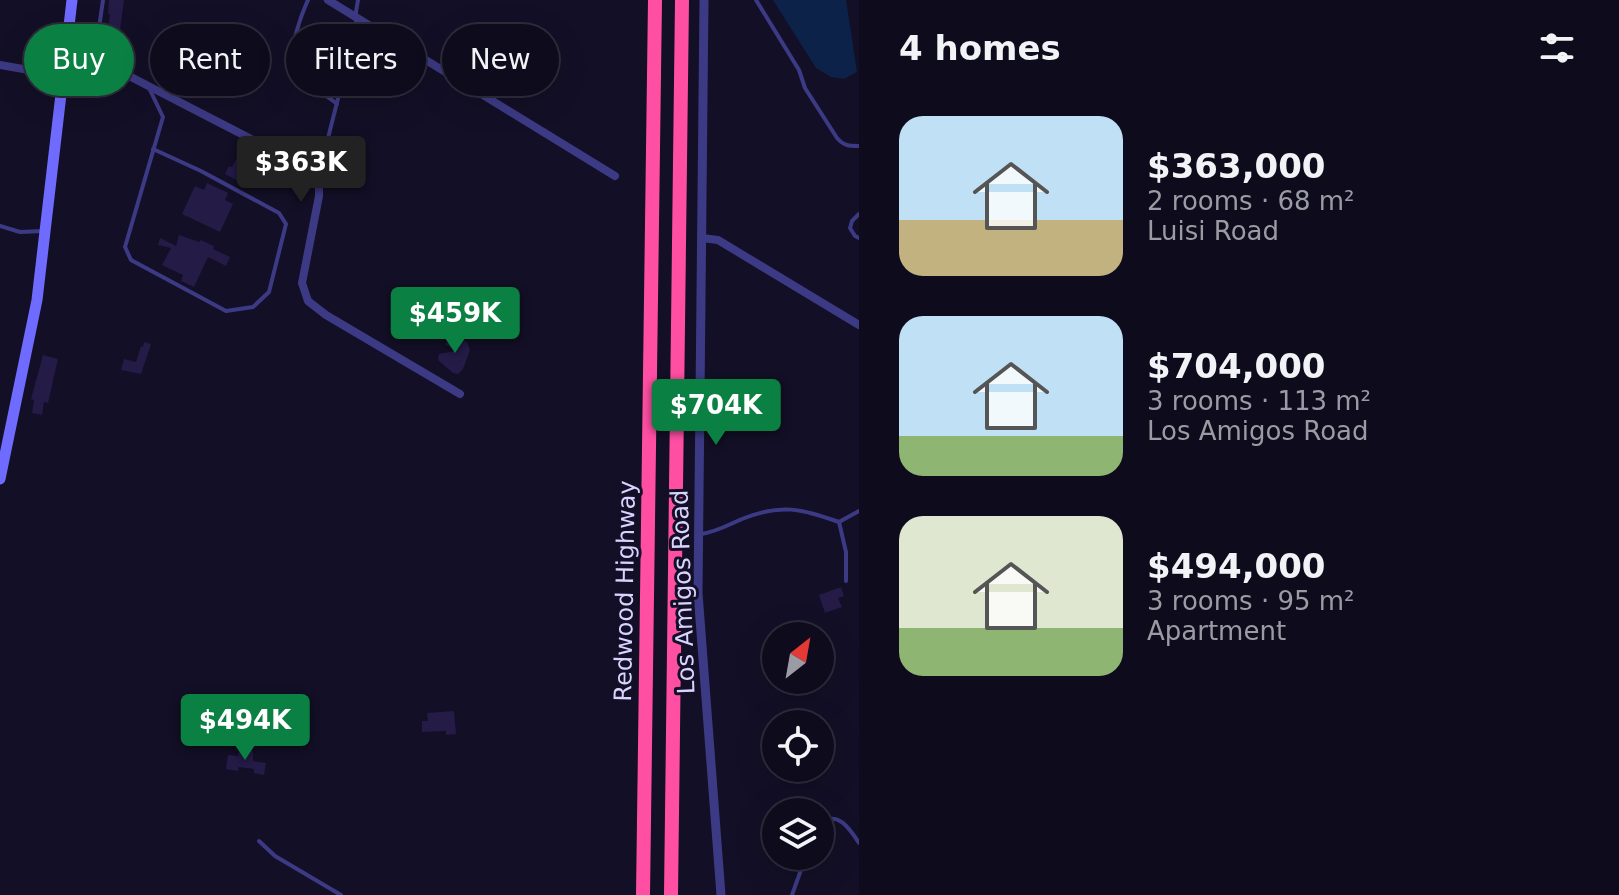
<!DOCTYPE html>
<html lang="en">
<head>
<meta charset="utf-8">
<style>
  :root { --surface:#0e0b1c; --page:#1c1929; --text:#f1f3f6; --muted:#9b9ba3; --line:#2e2b3b; --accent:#0b8043 }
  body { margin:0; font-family:"DejaVu Sans",sans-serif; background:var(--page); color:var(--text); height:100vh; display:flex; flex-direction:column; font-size:30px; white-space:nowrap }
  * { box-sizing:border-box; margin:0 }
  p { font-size:26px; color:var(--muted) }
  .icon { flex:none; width:44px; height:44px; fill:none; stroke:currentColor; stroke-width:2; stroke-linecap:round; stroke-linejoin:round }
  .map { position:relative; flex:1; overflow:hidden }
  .side { display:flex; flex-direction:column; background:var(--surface); width:760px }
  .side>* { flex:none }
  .hud { position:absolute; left:24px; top:24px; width:714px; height:72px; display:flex; gap:16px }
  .needle { width:52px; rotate:31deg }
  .tools { position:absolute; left:762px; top:622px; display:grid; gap:16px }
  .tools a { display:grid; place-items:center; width:72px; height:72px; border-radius:50%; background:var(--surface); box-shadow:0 8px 32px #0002,0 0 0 2px var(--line); font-size:40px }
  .price { position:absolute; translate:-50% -68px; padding:0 18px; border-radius:8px; background:var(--accent); color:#fff; font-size:26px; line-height:52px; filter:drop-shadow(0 2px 4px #0008) }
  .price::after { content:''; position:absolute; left:50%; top:48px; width:24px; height:18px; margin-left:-12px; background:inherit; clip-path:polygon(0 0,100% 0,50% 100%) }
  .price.active { background:#222; color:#fff }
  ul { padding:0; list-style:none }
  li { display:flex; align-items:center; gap:24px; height:200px; padding:0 40px }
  li span { display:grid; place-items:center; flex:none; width:224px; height:160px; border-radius:24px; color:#555 }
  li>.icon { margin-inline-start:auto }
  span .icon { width:96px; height:96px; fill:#fffc; stroke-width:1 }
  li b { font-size:34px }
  h2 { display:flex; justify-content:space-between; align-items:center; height:96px; padding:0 40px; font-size:34px }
  .chip { padding:0 28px; border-radius:36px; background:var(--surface); box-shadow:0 8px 32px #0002,0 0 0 2px var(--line); font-size:28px; line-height:72px }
  .chip.active { background:var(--accent); color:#fff }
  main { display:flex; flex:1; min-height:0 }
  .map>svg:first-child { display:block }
  .water { fill:#0c2248 }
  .building { fill:#241b47 }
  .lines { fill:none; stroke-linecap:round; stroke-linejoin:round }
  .service { stroke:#3d3a85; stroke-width:4 }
  .minor { stroke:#3d3a85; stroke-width:8 }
  .tertiary { stroke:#3d3a85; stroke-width:9 }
  .secondary { stroke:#6f6bff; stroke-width:11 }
  .motorway { stroke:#ff4fa3; stroke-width:14 }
  .labels { text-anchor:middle; stroke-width:6; stroke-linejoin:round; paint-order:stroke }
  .street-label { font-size:24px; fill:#d9d4ff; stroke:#130f26 }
</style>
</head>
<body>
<main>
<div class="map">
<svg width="859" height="895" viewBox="0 0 859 895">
  <rect width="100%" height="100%" fill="#130f26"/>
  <polygon class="water" points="773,0 846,0 857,72 844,79 831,77 816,68"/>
  <g class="building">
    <polygon points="109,0 124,0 120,30 108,28 110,14 108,14"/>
    <polygon points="241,150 250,155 241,173 247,177 244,184 225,174 229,166 232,167"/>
    <polygon points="207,183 228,193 225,200 233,204 220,232 182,214 195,186 204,190"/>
    <polygon points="179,235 199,242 201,240 214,246 213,249 230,257 226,266 208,257 194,287 181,281 183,275 162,265 171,248 158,245 160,238 176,246"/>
    <polygon points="451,338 460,338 467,342 470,350 463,369 458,374 453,373 438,360 439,354 455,351 445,344"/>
    <polygon points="144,342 151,344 141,374 121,370 124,359 136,362 141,346 143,347"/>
    <polygon points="43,355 58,359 48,403 44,402 42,415 32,413 34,400 31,399"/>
    <polygon points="841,587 844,596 838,598 842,607 825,613 819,595"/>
    <polygon points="454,711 456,734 446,735 446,731 422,732 422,721 428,721 427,713"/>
    <polygon points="239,749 253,751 253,761 266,763 264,775 254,773 254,769 239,767 238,771 226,769 228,755 238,756"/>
  </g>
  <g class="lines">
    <g class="service">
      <path d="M308 0C302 13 288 51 294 63 301 80 323 93 337 104"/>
      <path d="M756 0 799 70 805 88 837 138C844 146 849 146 859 146"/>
      <polyline points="95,56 103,0"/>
      <polyline points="150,90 163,117 125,247 131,260 226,311 253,307 269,292 286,224 279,213 201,171 153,149"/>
      <polyline points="310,166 319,164 323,158 356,27 356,12 358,0"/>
      <polyline points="859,214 852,221 850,228 855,236 859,238"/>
      <polyline points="0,226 20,232 43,231"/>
      <path d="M701 534C716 532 728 525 742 519 782 503 800 509 839 522"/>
      <polyline points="846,581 846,552 839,522 859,511"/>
      <path d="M820 824C837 809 850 829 859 843"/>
      <polyline points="259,841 275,856 341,895"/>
      <polyline points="792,895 806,856"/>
    </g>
    <g class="minor">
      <polyline points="328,0 615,176"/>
      <polyline points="67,44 313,171 319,182 319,196 302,283 308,301 326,315 460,394"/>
      <polyline points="0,65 63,76"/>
      <polyline points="702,238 718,240 859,325"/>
    </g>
    <polyline class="tertiary" points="704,0 698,593 721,895"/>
    <polyline class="secondary" points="0,479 37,300 72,0"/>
    <g class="motorway">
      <polyline points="643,895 655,0"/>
      <polyline points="671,895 682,0"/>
    </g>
  </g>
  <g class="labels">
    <g class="street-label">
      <text transform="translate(625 591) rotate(-89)" y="8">Redwood Highway</text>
      <text transform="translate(683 592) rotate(-92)" y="8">Los Amigos Road</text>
    </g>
  </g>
</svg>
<div class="tools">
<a><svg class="needle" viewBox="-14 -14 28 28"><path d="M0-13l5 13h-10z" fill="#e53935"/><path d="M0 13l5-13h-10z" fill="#9b9ba3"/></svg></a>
<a><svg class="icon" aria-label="locate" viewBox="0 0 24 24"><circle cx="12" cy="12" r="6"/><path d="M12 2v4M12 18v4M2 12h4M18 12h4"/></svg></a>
<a><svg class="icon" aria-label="layers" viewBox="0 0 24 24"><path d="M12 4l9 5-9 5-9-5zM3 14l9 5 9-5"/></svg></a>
</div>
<b class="price active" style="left:301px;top:204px">$363K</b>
<b class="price" style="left:455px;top:355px">$459K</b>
<b class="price" style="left:716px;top:447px">$704K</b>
<b class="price" style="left:245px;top:762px">$494K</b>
<div class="hud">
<a class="chip active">Buy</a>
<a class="chip">Rent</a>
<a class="chip">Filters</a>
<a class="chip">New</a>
</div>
</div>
<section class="side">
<h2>4 homes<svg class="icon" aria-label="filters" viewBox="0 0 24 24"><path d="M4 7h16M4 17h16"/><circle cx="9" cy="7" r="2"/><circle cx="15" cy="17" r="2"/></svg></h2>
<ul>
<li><span style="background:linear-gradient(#bfe0f5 65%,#c2b280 0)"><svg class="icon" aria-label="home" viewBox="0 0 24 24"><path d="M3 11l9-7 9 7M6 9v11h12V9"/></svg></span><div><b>$363,000</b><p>2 rooms · 68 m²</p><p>Luisi Road</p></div></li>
<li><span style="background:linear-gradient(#bfe0f5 75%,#8fb573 0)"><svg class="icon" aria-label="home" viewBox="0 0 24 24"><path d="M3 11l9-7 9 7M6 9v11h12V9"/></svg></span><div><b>$704,000</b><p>3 rooms · 113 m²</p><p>Los Amigos Road</p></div></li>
<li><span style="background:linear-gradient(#dfe7d0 70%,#8fb573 0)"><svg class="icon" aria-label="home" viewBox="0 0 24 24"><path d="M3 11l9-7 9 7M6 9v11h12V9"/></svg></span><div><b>$494,000</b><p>3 rooms · 95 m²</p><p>Apartment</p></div></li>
</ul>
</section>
</main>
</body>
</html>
